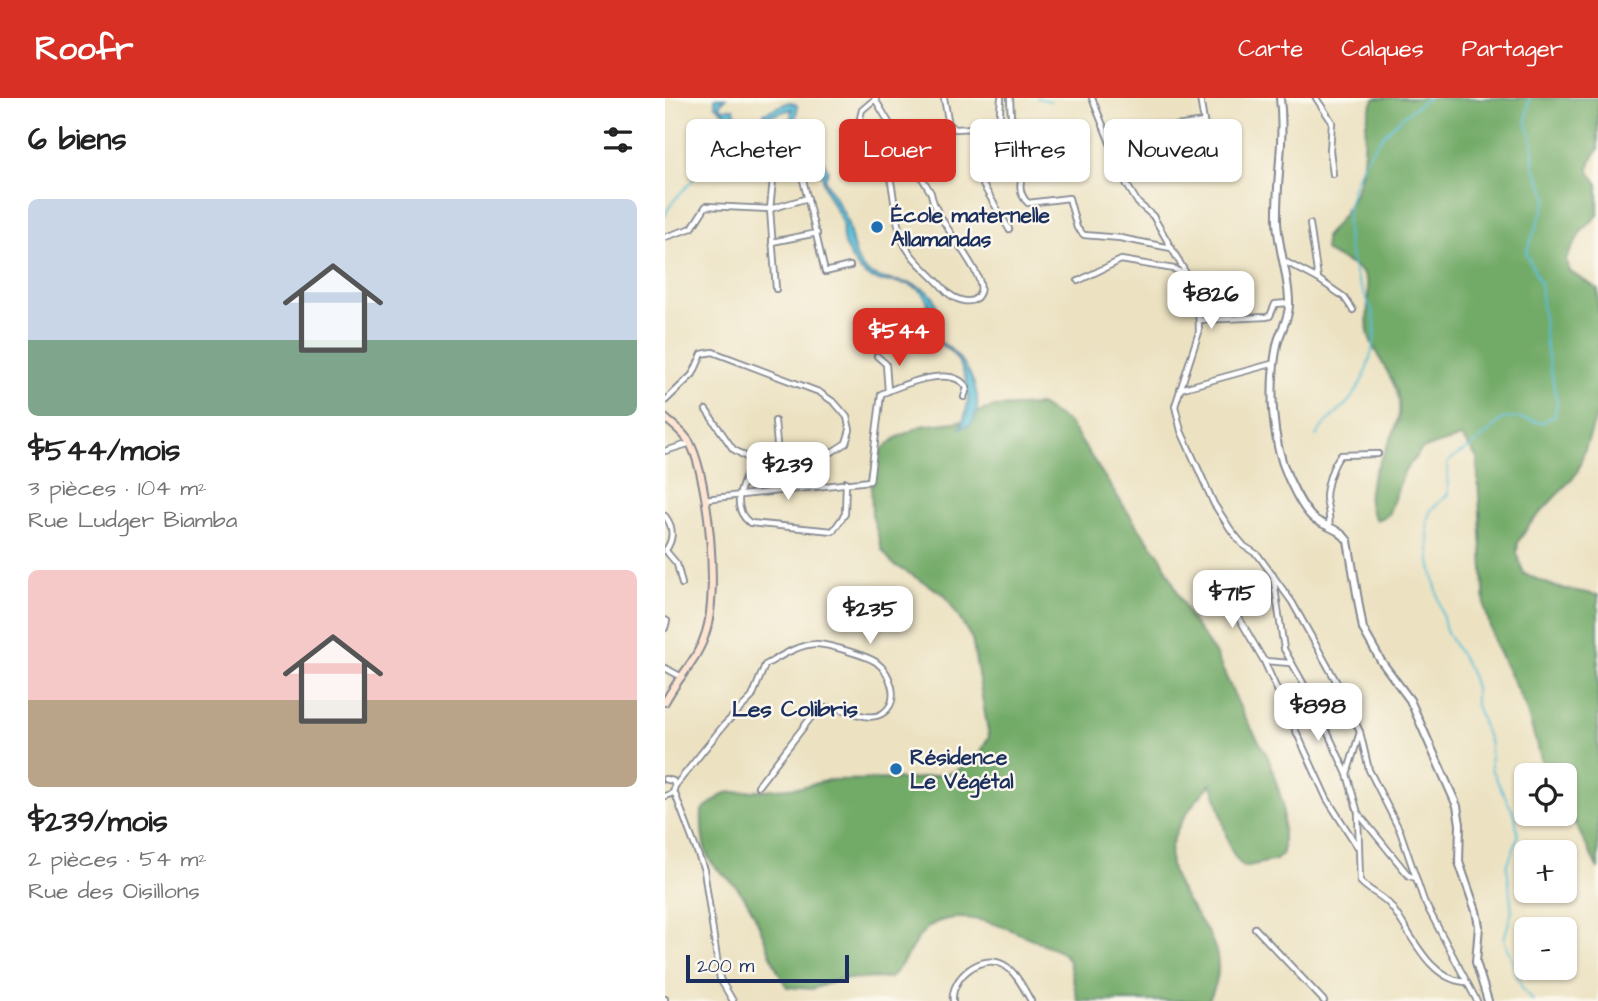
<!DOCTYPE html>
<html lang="fr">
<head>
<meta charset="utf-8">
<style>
  :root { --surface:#fff; --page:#f6f6f6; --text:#222; --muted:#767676; --accent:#d93025 }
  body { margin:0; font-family:"Architects Daughter",sans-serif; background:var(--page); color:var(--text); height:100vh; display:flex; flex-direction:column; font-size:26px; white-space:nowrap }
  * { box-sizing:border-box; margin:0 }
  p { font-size:23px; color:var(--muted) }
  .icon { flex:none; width:38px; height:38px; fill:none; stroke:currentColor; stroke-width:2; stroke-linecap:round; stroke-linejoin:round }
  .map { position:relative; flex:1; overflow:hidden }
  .panel { display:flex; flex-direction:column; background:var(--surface); width:665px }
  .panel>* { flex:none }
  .banner { position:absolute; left:21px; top:21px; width:665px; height:63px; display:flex; gap:14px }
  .controls { position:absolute; left:849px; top:665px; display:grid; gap:14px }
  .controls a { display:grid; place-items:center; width:63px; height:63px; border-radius:10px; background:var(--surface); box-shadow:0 2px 5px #0004; font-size:35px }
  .scale { position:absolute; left:21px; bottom:18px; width:163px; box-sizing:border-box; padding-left:7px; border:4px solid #1b2f5e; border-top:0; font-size:19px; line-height:24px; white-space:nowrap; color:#1b2f5e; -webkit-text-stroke:5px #fbf7ec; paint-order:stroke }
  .price { position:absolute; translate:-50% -60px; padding:0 16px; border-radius:14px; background:#fff; color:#222; font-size:23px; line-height:46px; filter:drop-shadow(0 2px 4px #0008) }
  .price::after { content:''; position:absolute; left:50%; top:42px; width:21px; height:16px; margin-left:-10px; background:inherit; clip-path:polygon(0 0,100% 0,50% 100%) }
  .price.selected { background:var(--accent); color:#fff }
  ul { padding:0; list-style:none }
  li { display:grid; align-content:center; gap:14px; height:371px; padding:0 28px }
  li span { display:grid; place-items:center; height:217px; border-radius:10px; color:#555 }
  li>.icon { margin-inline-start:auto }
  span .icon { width:126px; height:126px; fill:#fffc; stroke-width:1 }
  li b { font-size:30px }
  h2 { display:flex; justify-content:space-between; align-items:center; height:84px; padding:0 28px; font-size:30px }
  .tag { padding:0 24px; border-radius:10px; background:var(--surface); box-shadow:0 2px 5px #0004; font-size:24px; line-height:63px }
  .tag.selected { background:var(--accent); color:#fff }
  header { display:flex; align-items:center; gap:42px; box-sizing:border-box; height:98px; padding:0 35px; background:var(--accent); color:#fff }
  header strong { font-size:33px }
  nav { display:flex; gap:38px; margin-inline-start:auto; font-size:24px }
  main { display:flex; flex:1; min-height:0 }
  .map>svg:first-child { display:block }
  .forest { fill:#72aa68; stroke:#466c63; stroke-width:2 }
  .water { fill:#57bdd5; stroke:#39769a; stroke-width:2 }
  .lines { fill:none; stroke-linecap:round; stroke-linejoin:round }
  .stream { stroke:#57bdd5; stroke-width:2 }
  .minor-casing { stroke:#848890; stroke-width:8 }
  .tertiary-casing { stroke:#848890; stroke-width:10 }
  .secondary-casing { stroke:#848890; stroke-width:10 }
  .minor { stroke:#fff; stroke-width:4.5 }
  .tertiary { stroke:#fff; stroke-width:6 }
  .secondary { stroke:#fde4d1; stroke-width:6 }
  .poi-dot { fill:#1f6fb2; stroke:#fbf7ec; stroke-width:2.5 }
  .labels { text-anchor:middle; stroke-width:5; stroke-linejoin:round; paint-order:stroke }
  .poi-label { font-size:21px; font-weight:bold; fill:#1b2f5e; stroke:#fbf7ec; text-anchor:start }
  .neighbourhood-label { font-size:23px; font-weight:bold; fill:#1b2f5e; stroke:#fbf7ec }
</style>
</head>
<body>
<header>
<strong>Roofr</strong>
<nav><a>Carte</a><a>Calques</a><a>Partager</a></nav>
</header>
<main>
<section class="panel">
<h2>6 biens<svg class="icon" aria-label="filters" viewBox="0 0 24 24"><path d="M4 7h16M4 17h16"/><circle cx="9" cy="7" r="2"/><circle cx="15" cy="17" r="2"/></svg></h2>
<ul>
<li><span style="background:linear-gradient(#c9d6e8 65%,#7fa58c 0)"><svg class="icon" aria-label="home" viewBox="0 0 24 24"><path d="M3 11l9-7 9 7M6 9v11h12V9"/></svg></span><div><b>$544/mois</b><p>3 pièces · 104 m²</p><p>Rue Ludger Biamba</p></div></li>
<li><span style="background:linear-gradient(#f6c9c9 60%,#b9a48a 0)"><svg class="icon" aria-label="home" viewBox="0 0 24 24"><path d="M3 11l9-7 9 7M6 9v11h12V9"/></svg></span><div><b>$239/mois</b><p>2 pièces · 54 m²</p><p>Rue des Oisillons</p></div></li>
</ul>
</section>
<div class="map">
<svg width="933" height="903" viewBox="0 0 933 903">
  <rect width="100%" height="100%" fill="#fbf7ec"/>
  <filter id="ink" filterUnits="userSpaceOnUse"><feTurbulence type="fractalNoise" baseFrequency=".0143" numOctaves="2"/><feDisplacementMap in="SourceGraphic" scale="14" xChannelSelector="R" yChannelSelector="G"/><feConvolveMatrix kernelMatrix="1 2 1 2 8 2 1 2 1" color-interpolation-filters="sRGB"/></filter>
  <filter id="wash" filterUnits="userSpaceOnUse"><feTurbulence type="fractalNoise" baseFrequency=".00686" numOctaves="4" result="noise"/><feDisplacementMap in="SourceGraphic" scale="28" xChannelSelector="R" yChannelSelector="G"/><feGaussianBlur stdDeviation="1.57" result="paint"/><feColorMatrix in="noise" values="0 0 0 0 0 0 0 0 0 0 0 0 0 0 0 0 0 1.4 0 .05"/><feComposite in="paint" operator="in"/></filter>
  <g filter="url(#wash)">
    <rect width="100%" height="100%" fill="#ece2c2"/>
    <g class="forest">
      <path d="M710 0H933V52L925 64 924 74 933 86V117L916 134 901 161 904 173 933 191V313L912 375 864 427 853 444 852 455 859 476 891 489 933 497V771L900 705V677H883L879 670 860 608 830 547 820 510 812 360 797 339 757 351 739 374 723 417 711 422C688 390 725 355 733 322 741 289 714 268 704 238 698 219 710 191 697 175 689 165 670 161 660 152V139C678 120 692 98 697 71 701 48 697 21 710 0Z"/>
      <path d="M375 307 404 325 472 428 496 459 525 520 550 555 578 616 603 659 618 706V755L611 762 579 769C557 752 560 712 546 686 532 700 510 728 506 749 496 805 582 838 543 903H413L403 861 398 855C363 840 295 800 260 832 246 846 240 866 225 880L176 881 147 891 122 889C105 864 100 836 86 810 61 763 34 782 37 712L60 695 137 689 164 682 250 681 288 674 313 658 324 639 307 541 280 497 228 466 217 452 207 416 206 383 214 354 231 340 256 328 298 323 315 313 330 309Z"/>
    </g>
    <path class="water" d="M61 0 54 7 58 11 69 10 74 37 80 46 99 25V15L124 4 132 7C134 29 113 44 115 66H124L133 53 152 52 163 72 160 82C166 95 176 108 181 121 188 138 186 163 204 175 226 188 248 177 269 200L272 210 255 220 253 229C259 242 274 241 284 250 305 268 321 300 307 326L295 330C309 305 304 267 280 249 267 240 246 238 239 224L251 211 264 207C251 172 217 193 197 174 190 168 179 149 178 141 177 133 179 126 175 119 167 104 158 93 157 75 156 69 150 63 149 56L134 58 131 66 119 73 110 69V51L125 25 127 11 104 18 106 26 78 54 65 20 50 7V0Z"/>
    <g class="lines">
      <g class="stream">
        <polyline points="372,0 386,3"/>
        <path d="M864 0 861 22 868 46V67L883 99 861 155 875 185 881 248 892 303 890 317 877 325C826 314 845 319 810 346 801 353 790 357 782 365L783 396 766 412 762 422 765 464 781 533 804 571 810 590V604L825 646 826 671 850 718 853 738 842 768 847 813 839 841 857 890 868 903"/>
        <path d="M0 118C7 98 28 87 39 67L56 60 57 50 73 46"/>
        <path d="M651 338C658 324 673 315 684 303 699 286 708 256 710 233 712 214 697 195 691 178 664 102 699 42 763 0"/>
      </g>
    </g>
  </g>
  <g filter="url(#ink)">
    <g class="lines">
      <g class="minor-casing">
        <g id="minor">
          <polyline points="279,0 284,27 290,31 328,29 334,26 336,0"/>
          <path d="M345 0 346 19C352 25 362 32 365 41 372 61 342 85 363 105L404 100 412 130 419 137 455 140 506 150"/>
          <polyline points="427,0 462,87 473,105 488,118 533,196 534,234 510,308 516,333 549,406 566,432 579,448 593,457 627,504 671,583 695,634 704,672 735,733 759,803 812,903"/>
          <polyline points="535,0 541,36"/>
          <polyline points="651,0 667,24 665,53 668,76"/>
          <path d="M210 1 266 95C270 124 322 175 315 194 309 211 288 201 280 192 268 177 245 161 238 143 229 122 230 97 224 75 220 58 204 39 194 24L197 12 210 1 211 0"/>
          <polyline points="475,33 539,24"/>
          <polyline points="135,69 160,174 185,168"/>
          <polyline points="109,72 105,111 111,191"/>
          <polyline points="344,131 318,87 319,80 356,74"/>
          <polyline points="0,139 27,130 41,108 105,111 143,100"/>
          <polyline points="107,144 152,135"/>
          <polyline points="619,163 653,181 645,126"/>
          <polyline points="653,181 679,199 688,212"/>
          <polyline points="413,183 456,162 509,171 523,178"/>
          <polyline points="535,222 601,219 605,218 610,206 624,205"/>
          <polyline points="212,258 221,266 223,293"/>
          <polyline points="515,291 610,265"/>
          <polyline points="0,303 28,276 37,256 48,254 154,294 170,305 182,319 185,332 181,345 167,354 88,363 68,351 41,312"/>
          <polyline points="110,323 113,358"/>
          <polyline points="0,353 26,345"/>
          <path d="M88 363C79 383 63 408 85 425L168 433 180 416 181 384"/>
          <path d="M40 401 205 383 216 296C237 287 288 265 302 290L299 299"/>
          <path d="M0 418C9 429 9 442 0 453"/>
          <path d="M664 428C666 417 662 410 661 400 661 388 668 365 676 357L713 356"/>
          <polyline points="1,453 12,466 17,486"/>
          <polyline points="608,477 619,551 646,599 682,676 693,715 744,778 751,780"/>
          <polyline points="556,489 599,563 662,701 692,748"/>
          <polyline points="0,522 2,523 0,530"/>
          <polyline points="600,563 625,565"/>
          <polyline points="0,570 17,579"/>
          <polyline points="682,676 695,634"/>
          <polyline points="0,681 8,683 10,688 8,695 0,698"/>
          <path d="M10 688 59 627 87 599 100 567C115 559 132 547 150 546 160 545 202 558 211 564 226 575 236 603 218 615 199 628 174 601 151 613L93 688"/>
          <polyline points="9,693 39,772 55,881 68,903"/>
          <path d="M693 716 695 783C703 793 717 797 725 807 746 833 762 881 800 884"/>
          <polyline points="590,830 659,903"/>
          <polyline points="0,901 0,903"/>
          <path d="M288 903C285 880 317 854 339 867 351 874 359 891 366 903"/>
        </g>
      </g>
      <g class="tertiary-casing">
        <path id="tertiary" d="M615 0C620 41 611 81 612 123 613 151 625 182 624 207 624 221 615 233 612 247 604 288 606 341 623 379 629 392 637 410 648 420 660 429 674 430 683 443L698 531 716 563 745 602 792 708 795 726 794 764 811 813 814 828 811 864 823 903"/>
      </g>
      <g class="secondary-casing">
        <path id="secondary" d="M0 320C9 328 21 336 26 347 44 385 54 494 41 534 33 562 13 579 0 604"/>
      </g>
      <use href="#minor" class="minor"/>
      <use href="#tertiary" class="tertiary"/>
      <use href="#secondary" class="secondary"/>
    </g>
  </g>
  <g class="poi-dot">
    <circle cx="212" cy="129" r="7"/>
    <circle cx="231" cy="671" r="7"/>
  </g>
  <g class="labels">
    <g class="poi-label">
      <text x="226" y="124">École maternelle<tspan x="226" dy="24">Allamandas</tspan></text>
      <text x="245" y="666">Résidence<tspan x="245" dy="24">Le Végétal</tspan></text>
    </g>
    <g class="neighbourhood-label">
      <text x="130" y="618">Les Colibris</text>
    </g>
  </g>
</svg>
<div class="controls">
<a><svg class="icon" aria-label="locate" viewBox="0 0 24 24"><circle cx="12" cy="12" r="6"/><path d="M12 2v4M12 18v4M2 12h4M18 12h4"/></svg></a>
<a>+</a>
<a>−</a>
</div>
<div class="scale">200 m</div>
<b class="price" style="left:546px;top:233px">$826</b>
<b class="price selected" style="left:234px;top:270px">$544</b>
<b class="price" style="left:123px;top:404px">$239</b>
<b class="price" style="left:567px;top:532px">$715</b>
<b class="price" style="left:205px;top:548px">$235</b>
<b class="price" style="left:653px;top:645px">$898</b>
<div class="banner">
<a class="tag">Acheter</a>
<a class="tag selected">Louer</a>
<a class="tag">Filtres</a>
<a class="tag">Nouveau</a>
</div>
</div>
</main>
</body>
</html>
